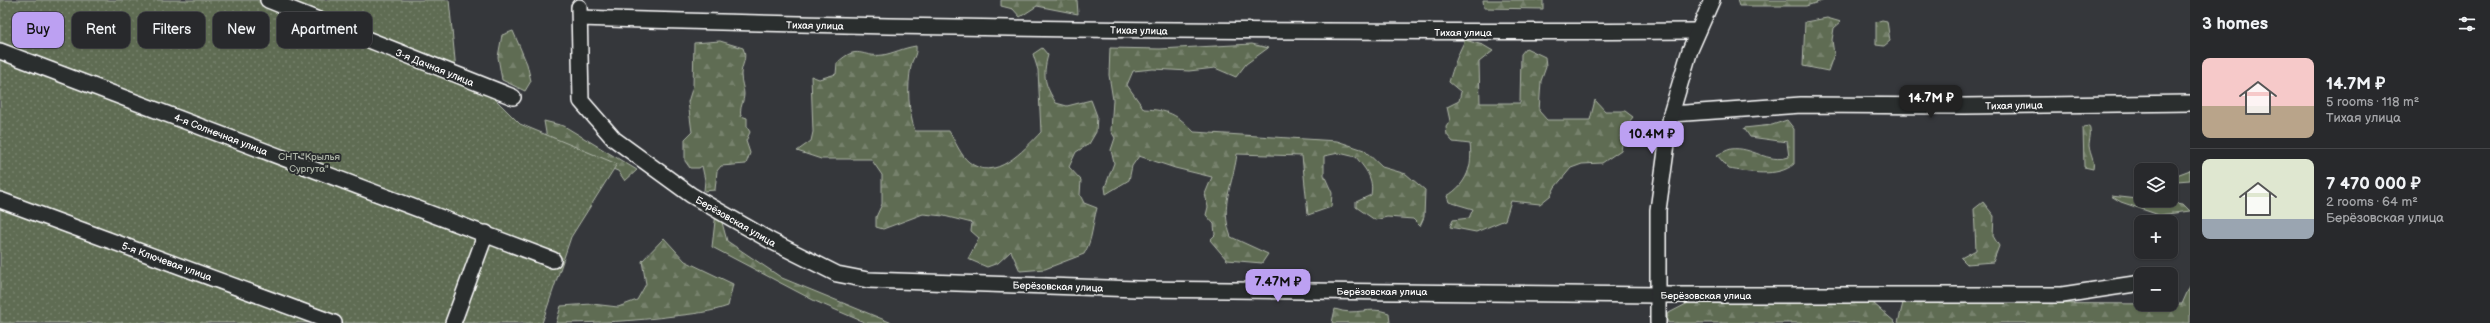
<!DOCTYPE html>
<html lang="en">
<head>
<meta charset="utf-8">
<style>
  :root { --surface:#28292c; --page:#303134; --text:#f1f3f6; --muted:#a5a6a9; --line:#444548; --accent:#bca0f2 }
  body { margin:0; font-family:"Balsamiq Sans",sans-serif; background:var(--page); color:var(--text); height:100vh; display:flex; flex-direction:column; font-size:15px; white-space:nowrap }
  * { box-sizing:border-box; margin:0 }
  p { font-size:13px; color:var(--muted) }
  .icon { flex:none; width:22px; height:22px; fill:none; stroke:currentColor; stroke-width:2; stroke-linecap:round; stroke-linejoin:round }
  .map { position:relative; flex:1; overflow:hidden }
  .sheet { display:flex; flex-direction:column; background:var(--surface); width:300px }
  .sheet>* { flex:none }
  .top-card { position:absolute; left:12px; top:12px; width:380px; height:36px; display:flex; gap:8px }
  .controls { position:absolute; left:2134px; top:163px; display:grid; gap:8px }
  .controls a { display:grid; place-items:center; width:44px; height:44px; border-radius:8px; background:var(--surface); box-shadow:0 1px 3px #0004,0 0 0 1px var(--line); font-size:20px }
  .price { position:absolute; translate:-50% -34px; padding:0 9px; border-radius:8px; background:var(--accent); color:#111; font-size:13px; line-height:26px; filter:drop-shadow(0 1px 2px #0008) }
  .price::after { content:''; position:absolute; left:50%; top:24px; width:12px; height:9px; margin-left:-6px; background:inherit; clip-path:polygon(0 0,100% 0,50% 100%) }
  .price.selected { background:#222; color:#fff }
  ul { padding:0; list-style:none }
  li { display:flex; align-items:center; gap:12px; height:100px; padding:0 12px }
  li+li { border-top:1px solid var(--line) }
  li span { display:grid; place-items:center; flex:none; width:112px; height:80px; border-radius:8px; color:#555 }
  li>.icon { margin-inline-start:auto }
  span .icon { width:48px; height:48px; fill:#fffc; stroke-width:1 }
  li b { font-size:17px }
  h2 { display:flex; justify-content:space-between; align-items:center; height:48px; padding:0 12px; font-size:17px }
  .tag { padding:0 14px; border-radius:8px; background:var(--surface); box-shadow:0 1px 3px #0004,0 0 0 1px var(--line); font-size:14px; line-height:36px }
  .tag.selected { background:var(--accent); color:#111 }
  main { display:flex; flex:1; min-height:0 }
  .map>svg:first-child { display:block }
  .forest { fill:url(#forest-firs); stroke:#afb6a9 }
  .garden { fill:url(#garden-dots); stroke:#afb6a9 }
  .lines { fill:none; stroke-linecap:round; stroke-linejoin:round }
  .street-casing { stroke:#fff; stroke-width:18 }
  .street { stroke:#2a2d2e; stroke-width:15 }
  .labels { text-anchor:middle; stroke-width:4; stroke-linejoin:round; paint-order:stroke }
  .street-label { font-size:10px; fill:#fff; stroke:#2a2d2e }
  .park-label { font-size:10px; fill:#afb6a9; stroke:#2a2d2e }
</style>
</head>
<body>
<main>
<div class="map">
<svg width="2190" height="323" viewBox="0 0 2190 323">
  <defs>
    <pattern id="forest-firs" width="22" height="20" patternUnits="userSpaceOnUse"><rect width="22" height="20" fill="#5f6c53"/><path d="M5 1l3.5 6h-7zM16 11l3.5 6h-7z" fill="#77826d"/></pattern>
    <pattern id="garden-dots" width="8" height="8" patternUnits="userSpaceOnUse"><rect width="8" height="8" fill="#5f6c53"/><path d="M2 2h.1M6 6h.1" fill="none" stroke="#77826d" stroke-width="1.8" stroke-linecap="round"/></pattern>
  </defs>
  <rect width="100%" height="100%" fill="#35373b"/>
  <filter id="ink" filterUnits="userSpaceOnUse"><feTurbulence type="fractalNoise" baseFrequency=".025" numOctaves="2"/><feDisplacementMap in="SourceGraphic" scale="8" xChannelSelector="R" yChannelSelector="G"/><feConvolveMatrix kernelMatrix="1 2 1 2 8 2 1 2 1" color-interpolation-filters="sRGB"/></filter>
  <g filter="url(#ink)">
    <g class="forest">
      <polygon points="1001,0 1077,0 1078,14 1037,6 1020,17 1013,9 1001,6"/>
      <polygon points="1483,0 1543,0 1543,9 1484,8"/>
      <polygon points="1737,0 1825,0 1806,6 1739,6"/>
      <polygon points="1827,18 1841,22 1834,28 1832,40 1834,54 1828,71 1803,66 1805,22"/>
      <polygon points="1882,20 1887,21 1890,41 1884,46 1876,45 1876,22"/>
      <polygon points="513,31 527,64 531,81 525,91 502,80 498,57 502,35"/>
      <path d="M1465 40 1483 45 1493 51 1479 62 1480 103H1520L1521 54 1526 48 1545 57 1546 67 1541 81 1539 111 1547 120H1590L1595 100 1605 111H1625L1633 117 1626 126 1621 150 1602 163 1582 164 1571 168 1555 187 1551 195 1540 204 1511 201 1505 220 1476 232 1450 227 1453 220 1469 218 1473 209 1449 202 1447 196C1467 184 1473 166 1470 144L1453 142 1447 135 1446 127 1450 121 1447 107 1459 101 1461 92 1449 82C1453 68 1458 53 1465 40Z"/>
      <path d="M720 41 743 48C748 59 741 65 741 75 741 82 744 88 744 94 744 102 739 108 741 116L747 118V127L750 132 746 141 750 153 746 164 721 166 717 171 715 190 704 191 705 180 702 166 699 168H690L685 161V139L692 132 688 102 693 86 694 43Z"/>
      <path d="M1252 44 1268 48 1246 64 1236 77 1215 68 1189 71 1153 69 1133 71 1127 85 1144 109C1168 110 1177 114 1194 132L1337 141 1364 150 1382 167 1406 174 1425 190 1424 217 1420 226 1413 219 1387 217 1375 220 1356 207V202L1371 195C1374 178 1366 170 1356 157L1339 153 1324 156V175L1332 193 1331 207 1308 215 1302 156 1237 154C1233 186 1219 204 1231 237L1268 254 1262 263 1227 260 1210 240 1215 235 1214 224 1206 215 1208 207 1205 194 1212 177 1175 168 1139 156 1132 166 1129 180 1106 194 1105 187 1114 163 1111 150 1115 138 1111 131 1113 100 1109 75 1110 48 1160 49Z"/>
      <path d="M916 46C917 57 912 58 911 66 907 88 908 110 915 131H949C955 141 961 156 969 162 995 183 1023 151 1041 132L1038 70 1033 54 1042 48 1048 55C1042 77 1045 85 1056 103L1067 106 1091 100 1097 116 1096 132 1089 144 1076 152 1069 167 1081 180 1080 195 1084 203 1097 208C1092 225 1093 239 1084 254L1045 269 1020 271 1011 251 998 263 987 267 968 259 979 238 971 231 972 223 944 216 923 214 883 229 876 227V217L882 204V175L871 159H821L797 151 811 141 813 132 811 76 819 79 836 74 837 63C858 43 861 58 883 55 894 53 903 48 916 46Z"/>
      <path d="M1787 120 1794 129V164C1778 178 1748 172 1729 169L1717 155C1721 153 1727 150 1731 149 1752 146 1767 164 1789 157L1787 142 1750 137 1744 128 1772 125Z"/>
      <polygon points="544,121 564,126 637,170 625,181 618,171 548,145"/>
      <path d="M2089 126C2092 134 2089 139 2089 146 2090 155 2095 161 2093 169L2084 167 2083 127Z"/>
      <polygon points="2190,170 2190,180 2177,181 2174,176"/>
      <polygon points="2111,196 2183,204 2190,211 2159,215 2121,202"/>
      <polygon points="1983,202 1994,216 1993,236 1999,246 1993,262 1967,264 1961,258 1976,250 1974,209"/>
      <polygon points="717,204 727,241 782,278 892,323 866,323 815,301 712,247"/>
      <path d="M664 238 685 261 733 284 728 306C711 312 693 314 674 316 635 321 596 323 556 323L561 306 592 304 618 307 637 300 646 284 642 261Z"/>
      <polygon points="2190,286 2190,323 1898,323 1903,303 2182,304"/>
      <polygon points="1690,302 1873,303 1896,323 1668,323 1667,314"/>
      <path d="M1335 309C1357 317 1368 305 1389 313L1390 323H1332Z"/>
    </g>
    <polygon class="garden" points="0,0 449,0 457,80 491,95 520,124 617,164 571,237 542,323 0,323"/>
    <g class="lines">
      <g class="street-casing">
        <g id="street">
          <polyline points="268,0 513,97"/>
          <polyline points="579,7 581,101 614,139 691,195 771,241 837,274 868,280 1137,289 1658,295 2062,295 2141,283"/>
          <path d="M580 18C952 30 1325 33 1698 31"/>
          <polyline points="0,51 553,260"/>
          <polyline points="1671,114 1801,105 1965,106 2190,103"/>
          <polyline points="0,200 334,323"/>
          <polyline points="453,323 486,233"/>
          <polyline points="1658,323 1658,210 1671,114 1690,50 1712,0"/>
        </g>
      </g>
      <use href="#street" class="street"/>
    </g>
  </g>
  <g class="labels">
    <g class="street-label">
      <text transform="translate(815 25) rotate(1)" y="4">Тихая улица</text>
      <text transform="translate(1139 30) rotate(1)" y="4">Тихая улица</text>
      <text x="1463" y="36">Тихая улица</text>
      <text transform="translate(435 67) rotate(22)" y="4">3-я Дачная улица</text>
      <text transform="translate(2014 105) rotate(-1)" y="4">Тихая улица</text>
      <text transform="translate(221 134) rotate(21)" y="4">4-я Солнечная улица</text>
      <text transform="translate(736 221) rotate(30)" y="4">Берёзовская улица</text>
      <text transform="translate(167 261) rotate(20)" y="4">5-я Ключевая улица</text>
      <text transform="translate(1058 286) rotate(2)" y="4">Берёзовская улица</text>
      <text x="1382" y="295">Берёзовская улица</text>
      <text x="1706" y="299">Берёзовская улица</text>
    </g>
    <g class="park-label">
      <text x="309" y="160">CНТ "Крылья<tspan x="309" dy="12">Сургута"</tspan></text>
    </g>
  </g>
</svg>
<div class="controls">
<a><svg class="icon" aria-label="layers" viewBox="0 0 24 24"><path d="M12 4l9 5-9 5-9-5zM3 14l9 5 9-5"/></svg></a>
<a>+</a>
<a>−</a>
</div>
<b class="price selected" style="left:1931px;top:119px">14.7M ₽</b>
<b class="price" style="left:1652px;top:155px">10.4M ₽</b>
<b class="price" style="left:1278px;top:303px">7.47M ₽</b>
<div class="top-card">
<a class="tag selected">Buy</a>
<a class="tag">Rent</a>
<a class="tag">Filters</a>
<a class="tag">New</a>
<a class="tag">Apartment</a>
</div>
</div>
<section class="sheet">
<h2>3 homes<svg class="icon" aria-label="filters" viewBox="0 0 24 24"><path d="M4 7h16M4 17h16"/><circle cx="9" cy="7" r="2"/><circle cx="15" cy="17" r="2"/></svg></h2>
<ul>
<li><span style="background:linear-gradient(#f6c9c9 60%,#b9a48a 0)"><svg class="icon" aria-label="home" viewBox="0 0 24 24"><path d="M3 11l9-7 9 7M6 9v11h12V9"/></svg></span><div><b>14.7M ₽</b><p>5 rooms · 118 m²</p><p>Тихая улица</p></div></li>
<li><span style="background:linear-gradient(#dfe7d0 75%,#9aa5b1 0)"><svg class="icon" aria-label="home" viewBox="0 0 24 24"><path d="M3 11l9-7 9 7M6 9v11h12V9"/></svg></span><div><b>7 470 000 ₽</b><p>2 rooms · 64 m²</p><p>Берёзовская улица</p></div></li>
</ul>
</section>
</main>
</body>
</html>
